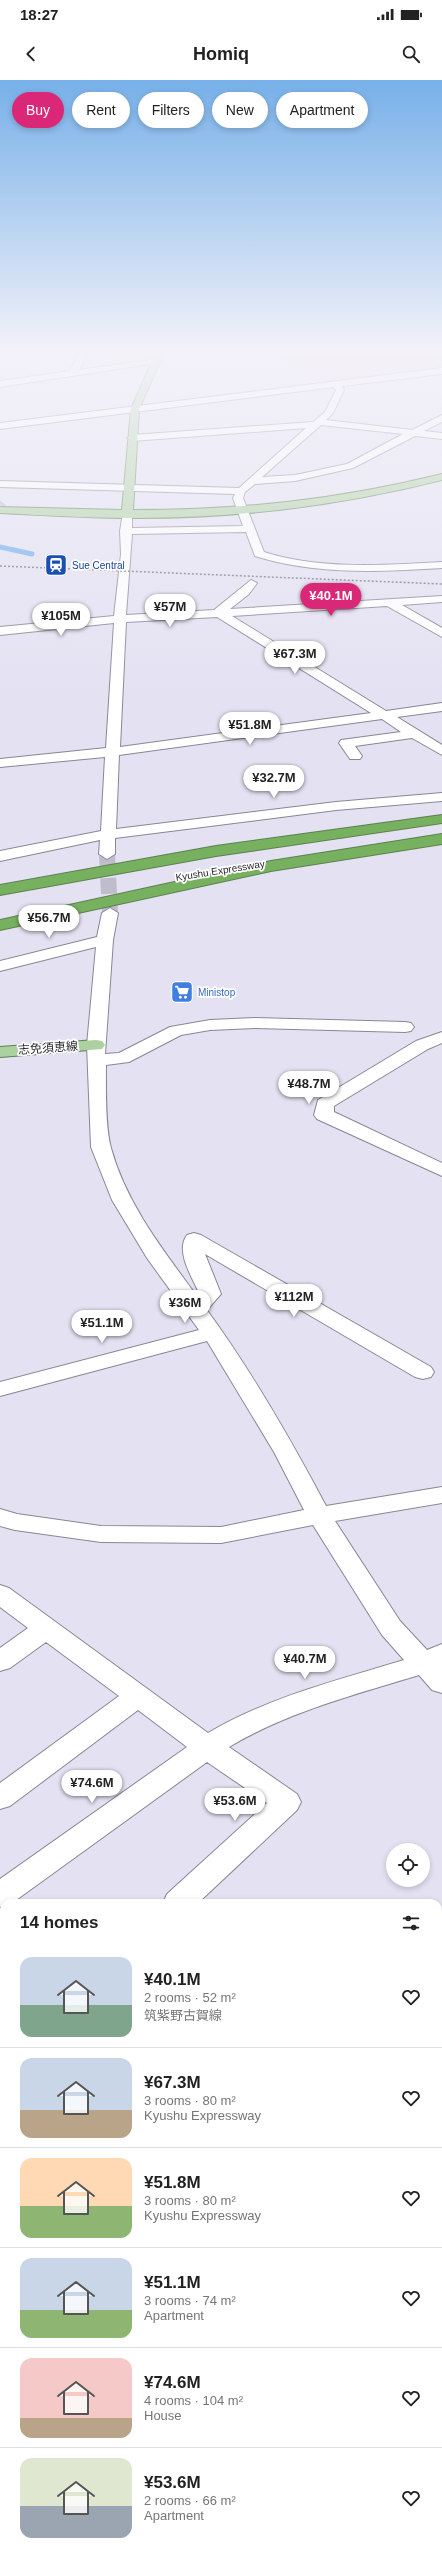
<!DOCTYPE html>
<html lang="en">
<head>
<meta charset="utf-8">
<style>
  :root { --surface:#fff; --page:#f6f6f6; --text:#222; --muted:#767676; --line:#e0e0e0; --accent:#db2777 }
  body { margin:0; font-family:Arial,"Noto Sans JP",sans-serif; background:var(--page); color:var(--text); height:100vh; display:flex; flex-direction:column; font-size:15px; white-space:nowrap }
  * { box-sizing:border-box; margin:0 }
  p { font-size:13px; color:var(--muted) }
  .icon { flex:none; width:22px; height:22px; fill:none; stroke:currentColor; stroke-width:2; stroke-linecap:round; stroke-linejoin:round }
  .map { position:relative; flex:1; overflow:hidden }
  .side { position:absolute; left:0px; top:1819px; width:442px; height:656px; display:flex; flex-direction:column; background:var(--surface); border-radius:12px 12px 0 0; box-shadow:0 2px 6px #0003 }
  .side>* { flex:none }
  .top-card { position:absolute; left:12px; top:12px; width:418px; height:36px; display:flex; gap:8px }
  .controls { position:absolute; left:386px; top:1763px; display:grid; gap:8px }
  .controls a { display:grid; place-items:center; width:44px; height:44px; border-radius:50%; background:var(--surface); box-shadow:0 2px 6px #0003; font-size:20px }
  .price { position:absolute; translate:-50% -34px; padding:0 9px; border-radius:14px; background:#fff; color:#222; font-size:13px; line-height:26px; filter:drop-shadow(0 1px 2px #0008) }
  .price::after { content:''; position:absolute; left:50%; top:24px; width:12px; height:9px; margin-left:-6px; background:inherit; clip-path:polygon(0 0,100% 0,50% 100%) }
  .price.selected { background:var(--accent); color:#fff }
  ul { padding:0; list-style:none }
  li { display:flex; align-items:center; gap:12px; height:100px; padding:0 20px }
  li+li { border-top:1px solid var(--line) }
  li span { display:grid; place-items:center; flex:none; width:112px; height:80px; border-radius:12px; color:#555 }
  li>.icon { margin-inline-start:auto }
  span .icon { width:48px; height:48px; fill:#fffc; stroke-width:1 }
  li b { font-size:17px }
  h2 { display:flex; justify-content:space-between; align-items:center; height:48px; padding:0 20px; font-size:17px }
  .tag { padding:0 14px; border-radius:18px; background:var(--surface); box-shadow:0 2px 6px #0003; font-size:14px; line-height:36px }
  .tag.selected { background:var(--accent); color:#fff }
  .status { display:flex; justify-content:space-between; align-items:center; height:28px; padding:0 20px; background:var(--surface); direction:ltr }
  .status svg { height:11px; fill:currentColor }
  header { display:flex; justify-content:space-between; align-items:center; height:52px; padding:0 20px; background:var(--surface); font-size:18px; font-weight:700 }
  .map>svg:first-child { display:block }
  .education { fill:#edd3d2 }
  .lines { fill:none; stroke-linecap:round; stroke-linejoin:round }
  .stream { stroke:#6daaea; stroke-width:5 }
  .minor-tunnel-far1 { stroke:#bfbccb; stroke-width:9; stroke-dasharray:9 4.5; stroke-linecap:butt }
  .minor-tunnel { stroke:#bfbccb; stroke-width:16; stroke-dasharray:16 8; stroke-linecap:butt }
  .minor-casing { stroke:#898695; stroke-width:2 }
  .major-casing { stroke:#5c814e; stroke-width:2 }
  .highway-casing { stroke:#5c814e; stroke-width:2 }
  .minor { fill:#fff; fill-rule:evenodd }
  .major { fill:#add0a0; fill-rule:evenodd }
  .highway { fill:#77b160; fill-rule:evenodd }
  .rail { stroke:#74737d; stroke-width:1.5; stroke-dasharray:2 2; stroke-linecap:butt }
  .labels { text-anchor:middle; stroke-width:3.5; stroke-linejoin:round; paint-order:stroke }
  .far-transit-label { font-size:10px; fill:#164399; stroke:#fff; text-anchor:start }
  .far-street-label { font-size:10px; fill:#29282e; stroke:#fff }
  .far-shop-label { font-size:10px; fill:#366cbe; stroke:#fff; text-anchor:start }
  .street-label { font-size:12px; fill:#29282e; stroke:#fff }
</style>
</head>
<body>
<div class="status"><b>18:27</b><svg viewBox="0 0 49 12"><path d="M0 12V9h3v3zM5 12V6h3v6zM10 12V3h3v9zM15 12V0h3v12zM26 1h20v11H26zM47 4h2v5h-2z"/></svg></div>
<header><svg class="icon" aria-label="back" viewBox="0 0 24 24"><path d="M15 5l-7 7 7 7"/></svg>Homiq<svg class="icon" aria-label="search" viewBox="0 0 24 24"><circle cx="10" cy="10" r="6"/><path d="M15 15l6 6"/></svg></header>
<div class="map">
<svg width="442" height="2475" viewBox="0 0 442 2475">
  <rect width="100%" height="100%" fill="#e4e1f2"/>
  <polygon class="education" points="276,270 442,270 442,287 331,301 269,275"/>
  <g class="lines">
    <polyline class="stream" points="0,467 32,474"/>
    <polyline class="minor-tunnel-far1" points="0,425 2,422"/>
    <polyline class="minor-tunnel" points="107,774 110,833"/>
    <g class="minor-casing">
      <g id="minor">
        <polygon points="81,270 89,270 79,290 157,279 161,281 157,283 0,307 0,301 70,291"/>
        <path d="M442 288V294L342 306 344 310 333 333 326 340 412 350 442 335V342L424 351 442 353V359L415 356 353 388 295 401 255 404 245 412 243 418 264 472C320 490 384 485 442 482V488C380 492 315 495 255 476L246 452 132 454 126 535 214 530 251 500 257 503 249 514 230 529 442 516V522L402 525 442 548V557L387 526 232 536 386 631 442 623V631L397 637 442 665V675L412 658 355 666 362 676 360 679H350L339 663 341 660 401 652 382 639 119 675 116 749 336 722 442 713V721L336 730 115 758V774L107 779 99 774 100 760 0 781V771L101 751 105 677 0 687V679L106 668 114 543 0 555V547L114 536 121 474 120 451 123 433 132 435V448L243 446 233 418 235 414 0 407V401L239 408 306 348 132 361 127 358 132 355 313 342 325 332 336 310 334 307 0 349V343ZM321 345 403 354 347 384 295 395 262 397ZM217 537 371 633 120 667 126 542Z"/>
        <path d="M110 828 118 833 113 860 105 974 119 973 170 947 210 940 255 938 405 942 411 943 414 947 411 951 405 952 255 948 210 950 181 955 129 982 106 985C106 1008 105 1047 111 1068 126 1123 163 1170 196 1215L199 1213C192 1197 175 1171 187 1155L194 1153 201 1155 431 1287 434 1292 431 1297 423 1299 415 1297 205 1174 221 1214 207 1230C252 1292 290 1358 326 1426L442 1407V1423L335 1441 400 1541 427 1570 442 1564V1613L432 1610 419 1595C354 1615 287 1632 229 1667L297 1714 301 1722 297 1730 198 1823H163L167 1814 267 1723 207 1682 12 1823H4V1826L0 1827V1799L187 1667 138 1630 10 1726 0 1729V1703L119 1616 46 1562 10 1588 0 1591V1568L28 1548 0 1527V1505L9 1508 208 1653C269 1617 338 1600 404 1580L382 1555 313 1445 221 1463 101 1462 15 1450 0 1446V1429L17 1434 101 1446 221 1447 304 1430 274 1372 207 1261 0 1316V1302L199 1250 147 1178 112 1120 91 1067 87 965 96 867 0 891V881L97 857 102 833Z"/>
        <polygon points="442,952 442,963 428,969 334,1026 334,1032 442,1083 442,1096 317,1039 314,1035 318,1020 416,961"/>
        <polygon points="442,2307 442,2349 438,2351 438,2309"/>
        <polygon points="0,2451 4,2453 4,2471 22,2471 24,2475 0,2475"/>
        <polygon points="321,2471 362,2471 360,2475 319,2475"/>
      </g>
    </g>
    <g class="major-casing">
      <g id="major">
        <path d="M157 270H165L139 329 133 430C241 430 337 420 442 394V400C339 426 233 439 127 438 86 438 42 435 0 433V427L122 430 131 329Z"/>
        <polygon points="96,960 102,961 105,965 102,969 0,977 0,967"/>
      </g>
    </g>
    <g class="highway-casing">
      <g id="highway">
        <polygon points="442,735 442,743 216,776 0,815 0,805 216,766"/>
        <polygon points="442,754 442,764 271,791 0,850 0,840 271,781"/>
      </g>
    </g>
    <use href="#minor" class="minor"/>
    <use href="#major" class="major"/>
    <use href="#highway" class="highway"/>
    <polyline class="rail" points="0,486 442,504"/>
  </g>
  <linearGradient id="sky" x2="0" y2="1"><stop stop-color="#77b0e9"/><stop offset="0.44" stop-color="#f3f2f9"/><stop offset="1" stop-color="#f3f2f9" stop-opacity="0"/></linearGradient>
  <rect width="442" height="616" fill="url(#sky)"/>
  <defs>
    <g id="station-square" transform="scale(1.15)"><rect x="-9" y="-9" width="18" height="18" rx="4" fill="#1a4fb4" stroke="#fff"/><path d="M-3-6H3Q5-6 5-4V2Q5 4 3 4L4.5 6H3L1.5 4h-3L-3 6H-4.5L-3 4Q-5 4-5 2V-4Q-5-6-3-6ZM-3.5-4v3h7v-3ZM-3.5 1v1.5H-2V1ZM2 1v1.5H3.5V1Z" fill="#fff"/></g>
    <g id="supermarket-square" transform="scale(1.15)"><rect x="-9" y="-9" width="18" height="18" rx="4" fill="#3f7fe0" stroke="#fff"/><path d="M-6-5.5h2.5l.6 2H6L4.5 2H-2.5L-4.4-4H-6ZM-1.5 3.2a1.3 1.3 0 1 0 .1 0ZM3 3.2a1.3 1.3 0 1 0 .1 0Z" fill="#fff"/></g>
  </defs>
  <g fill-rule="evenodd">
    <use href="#station-square" x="56" y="485"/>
    <use href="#supermarket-square" x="182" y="912"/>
  </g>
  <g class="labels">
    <g class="far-transit-label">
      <text x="72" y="489">Sue Central</text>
    </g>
    <g class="far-street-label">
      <text transform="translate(220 790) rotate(-9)" y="4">Kyushu Expressway</text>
    </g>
    <g class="far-shop-label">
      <text x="198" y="916">Ministop</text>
    </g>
    <g class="street-label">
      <text transform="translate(48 968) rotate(-4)" y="4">志免須恵線</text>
    </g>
  </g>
</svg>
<div class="controls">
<a><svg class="icon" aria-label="locate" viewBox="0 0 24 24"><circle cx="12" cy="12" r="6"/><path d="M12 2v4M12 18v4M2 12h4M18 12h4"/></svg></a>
</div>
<b class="price selected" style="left:331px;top:537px">¥40.1M</b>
<b class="price" style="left:170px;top:548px">¥57M</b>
<b class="price" style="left:61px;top:557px">¥105M</b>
<b class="price" style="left:295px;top:595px">¥67.3M</b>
<b class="price" style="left:250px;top:666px">¥51.8M</b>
<b class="price" style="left:274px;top:719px">¥32.7M</b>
<b class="price" style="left:49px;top:859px">¥56.7M</b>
<b class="price" style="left:309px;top:1025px">¥48.7M</b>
<b class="price" style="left:294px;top:1238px">¥112M</b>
<b class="price" style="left:185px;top:1244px">¥36M</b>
<b class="price" style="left:102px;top:1264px">¥51.1M</b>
<b class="price" style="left:305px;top:1600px">¥40.7M</b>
<b class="price" style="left:92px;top:1724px">¥74.6M</b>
<b class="price" style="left:235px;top:1742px">¥53.6M</b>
<div class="top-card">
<a class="tag selected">Buy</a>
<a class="tag">Rent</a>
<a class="tag">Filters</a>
<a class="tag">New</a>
<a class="tag">Apartment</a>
</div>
<section class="side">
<h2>14 homes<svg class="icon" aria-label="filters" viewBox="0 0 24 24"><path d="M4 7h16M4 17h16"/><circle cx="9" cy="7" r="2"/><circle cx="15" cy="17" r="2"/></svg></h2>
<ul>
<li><span style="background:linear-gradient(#c9d6e8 60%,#7fa58c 0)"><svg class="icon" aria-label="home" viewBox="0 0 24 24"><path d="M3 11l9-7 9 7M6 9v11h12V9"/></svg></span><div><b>¥40.1M</b><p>2 rooms · 52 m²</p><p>筑紫野古賀線</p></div><svg class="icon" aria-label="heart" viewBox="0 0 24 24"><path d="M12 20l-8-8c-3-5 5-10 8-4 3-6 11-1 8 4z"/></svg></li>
<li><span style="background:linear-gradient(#c9d6e8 65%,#b9a48a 0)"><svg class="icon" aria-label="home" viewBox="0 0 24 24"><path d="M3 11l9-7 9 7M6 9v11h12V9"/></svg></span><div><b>¥67.3M</b><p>3 rooms · 80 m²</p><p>Kyushu Expressway</p></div><svg class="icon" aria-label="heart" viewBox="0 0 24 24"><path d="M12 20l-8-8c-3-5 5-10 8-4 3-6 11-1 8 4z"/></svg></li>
<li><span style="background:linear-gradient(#ffd9b3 60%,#8fb573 0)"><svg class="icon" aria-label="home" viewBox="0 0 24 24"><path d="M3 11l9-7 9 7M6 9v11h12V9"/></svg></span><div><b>¥51.8M</b><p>3 rooms · 80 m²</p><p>Kyushu Expressway</p></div><svg class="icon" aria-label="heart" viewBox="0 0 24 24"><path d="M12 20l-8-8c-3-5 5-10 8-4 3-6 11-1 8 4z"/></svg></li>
<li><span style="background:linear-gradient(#c9d6e8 65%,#8fb573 0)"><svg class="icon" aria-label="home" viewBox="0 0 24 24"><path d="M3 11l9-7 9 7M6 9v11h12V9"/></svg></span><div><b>¥51.1M</b><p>3 rooms · 74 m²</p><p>Apartment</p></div><svg class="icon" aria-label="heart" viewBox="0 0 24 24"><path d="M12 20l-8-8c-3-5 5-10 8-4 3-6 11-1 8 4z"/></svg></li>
<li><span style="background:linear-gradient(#f6c9c9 75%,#b9a48a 0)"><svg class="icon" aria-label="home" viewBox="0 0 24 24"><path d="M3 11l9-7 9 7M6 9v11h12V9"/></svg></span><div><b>¥74.6M</b><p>4 rooms · 104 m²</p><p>House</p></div><svg class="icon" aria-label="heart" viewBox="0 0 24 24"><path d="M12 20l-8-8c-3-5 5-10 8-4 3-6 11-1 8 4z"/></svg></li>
<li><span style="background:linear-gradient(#dfe7d0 60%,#9aa5b1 0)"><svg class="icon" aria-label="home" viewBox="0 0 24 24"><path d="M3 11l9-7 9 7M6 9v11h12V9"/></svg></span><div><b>¥53.6M</b><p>2 rooms · 66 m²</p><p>Apartment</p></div><svg class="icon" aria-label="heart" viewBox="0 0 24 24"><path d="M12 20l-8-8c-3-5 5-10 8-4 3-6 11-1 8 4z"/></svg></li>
</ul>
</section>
</div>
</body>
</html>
